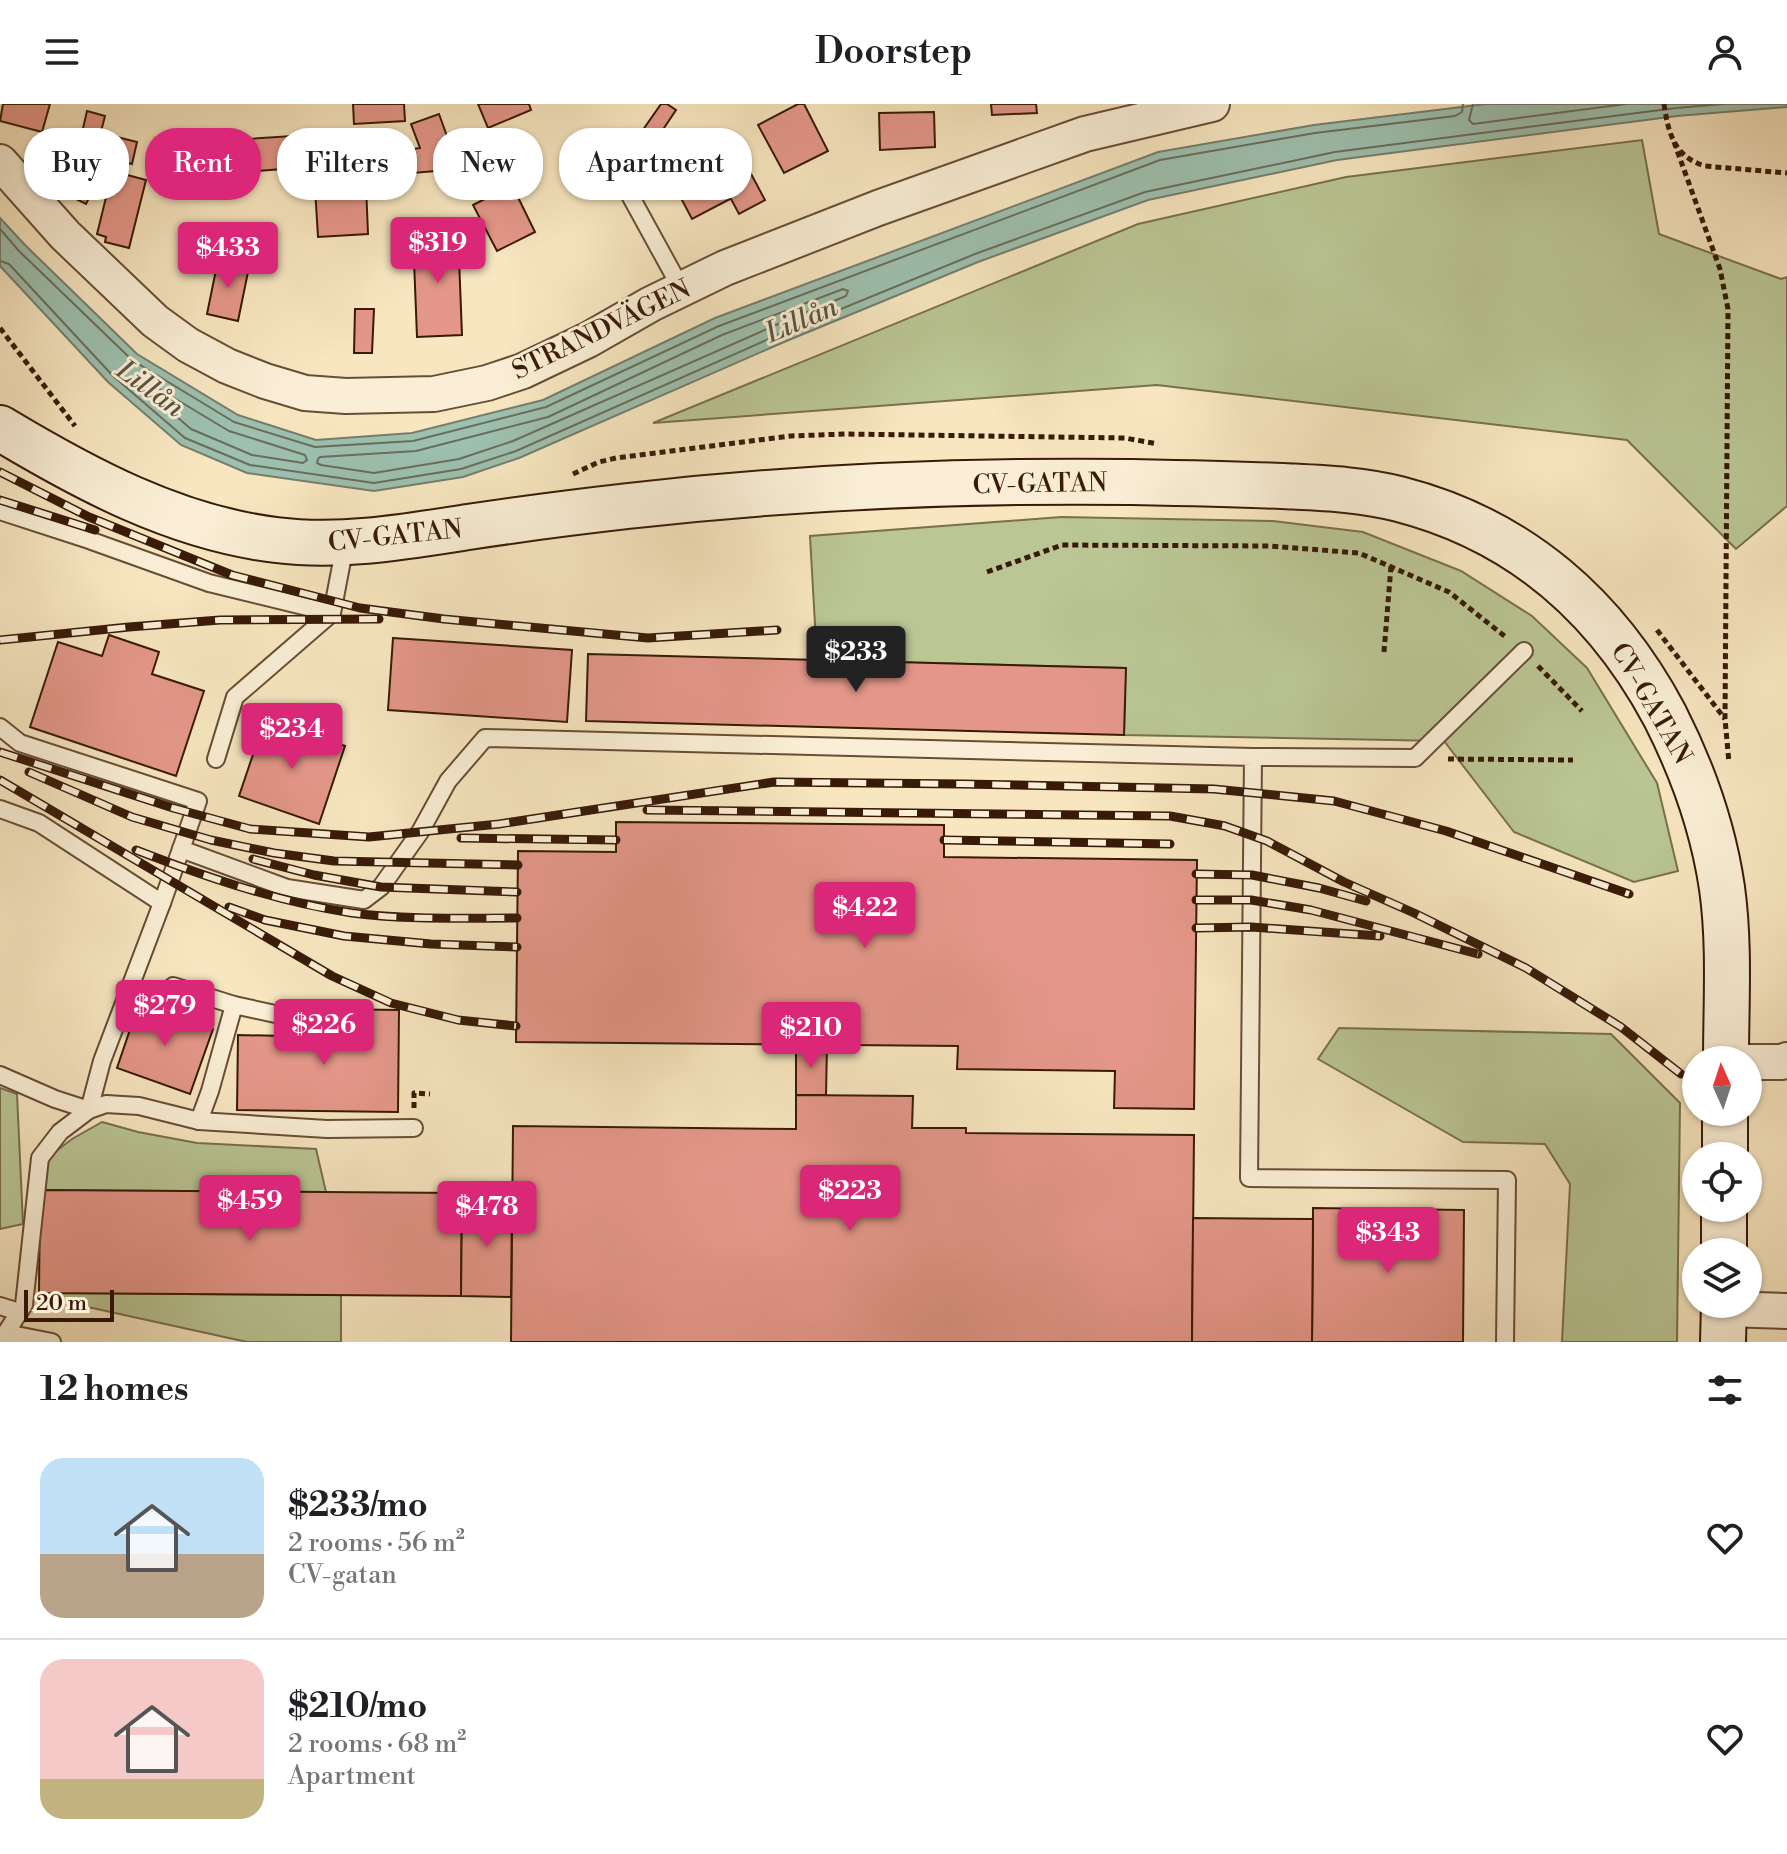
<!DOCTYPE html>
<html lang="en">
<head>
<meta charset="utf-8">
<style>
  :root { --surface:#fff; --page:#f2f2f2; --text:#202124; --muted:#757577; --line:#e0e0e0; --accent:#db2777 }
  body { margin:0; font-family:"Libre Bodoni",serif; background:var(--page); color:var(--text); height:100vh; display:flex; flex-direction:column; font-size:30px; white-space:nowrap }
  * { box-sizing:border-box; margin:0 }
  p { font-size:26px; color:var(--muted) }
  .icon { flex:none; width:44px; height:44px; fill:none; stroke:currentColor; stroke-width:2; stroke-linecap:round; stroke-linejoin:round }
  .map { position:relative; height:1238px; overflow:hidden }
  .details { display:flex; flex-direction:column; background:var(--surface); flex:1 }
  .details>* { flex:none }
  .hud { position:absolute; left:24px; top:24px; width:800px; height:72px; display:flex; gap:16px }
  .needle { width:52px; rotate:357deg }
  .controls { position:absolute; left:1682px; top:942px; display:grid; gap:16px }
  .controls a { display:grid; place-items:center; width:80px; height:80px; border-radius:50%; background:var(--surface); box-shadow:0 2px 6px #0004; font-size:40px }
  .scale { position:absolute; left:24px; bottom:20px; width:90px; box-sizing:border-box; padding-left:8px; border:4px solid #381a07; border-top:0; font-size:22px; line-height:28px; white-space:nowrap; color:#381a07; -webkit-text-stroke:6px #faefd6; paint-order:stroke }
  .price { position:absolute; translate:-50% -68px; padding:0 18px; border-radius:8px; background:var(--accent); color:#fff; font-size:26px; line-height:52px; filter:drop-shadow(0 2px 4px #0008) }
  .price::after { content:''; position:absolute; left:50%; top:48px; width:24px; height:18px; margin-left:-12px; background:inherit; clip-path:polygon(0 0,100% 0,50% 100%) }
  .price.current { background:#222; color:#fff }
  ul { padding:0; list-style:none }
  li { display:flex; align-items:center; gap:24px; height:200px; padding:0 40px }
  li+li { border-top:2px solid var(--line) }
  li span { display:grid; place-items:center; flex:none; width:224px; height:160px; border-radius:24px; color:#555 }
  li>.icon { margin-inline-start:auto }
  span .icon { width:96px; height:96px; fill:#fffc; stroke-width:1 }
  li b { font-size:34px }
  h2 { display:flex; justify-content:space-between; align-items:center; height:96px; padding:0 40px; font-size:34px }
  .pill { padding:0 28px; border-radius:32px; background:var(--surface); box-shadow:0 2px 6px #0004; font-size:28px; line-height:72px }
  .pill.current { background:var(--accent); color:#fff }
  header { display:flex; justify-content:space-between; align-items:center; height:104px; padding:0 40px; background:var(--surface); font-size:36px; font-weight:600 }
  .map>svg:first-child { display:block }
  .green { fill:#bac694; stroke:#79704e; stroke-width:2 }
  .water { fill:#9dc0af; stroke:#757e6c; stroke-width:2 }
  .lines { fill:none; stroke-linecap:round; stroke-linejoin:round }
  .shore { stroke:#6a6d5b; stroke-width:2 }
  .building { fill:#e49789; stroke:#381a07; stroke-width:2 }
  .lane-casing { stroke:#684d35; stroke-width:20 }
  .street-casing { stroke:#684d35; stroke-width:38 }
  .secondary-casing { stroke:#381a07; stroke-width:48 }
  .path { stroke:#381a07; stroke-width:5; stroke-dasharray:6 4; stroke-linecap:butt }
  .lane { stroke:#faefd6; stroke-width:16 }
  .street { stroke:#faefd6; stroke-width:34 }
  .secondary { stroke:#faefd6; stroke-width:44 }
  .rail-casing { stroke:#381a07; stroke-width:9 }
  .rail { stroke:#faefd6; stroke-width:6; stroke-dasharray:18; stroke-linecap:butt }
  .labels { text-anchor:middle; stroke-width:6; stroke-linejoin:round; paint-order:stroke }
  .street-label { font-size:26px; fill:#381a07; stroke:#faefd6 }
  .water-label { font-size:28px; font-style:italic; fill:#5b5442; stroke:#faefd6 }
</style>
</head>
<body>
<header><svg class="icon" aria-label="menu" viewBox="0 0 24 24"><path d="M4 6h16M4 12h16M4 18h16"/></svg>Doorstep<svg class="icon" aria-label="person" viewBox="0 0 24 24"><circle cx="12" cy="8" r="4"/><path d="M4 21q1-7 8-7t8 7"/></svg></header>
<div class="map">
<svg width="1787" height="1238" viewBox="0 0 1787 1238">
  <rect width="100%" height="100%" fill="#f7e6c0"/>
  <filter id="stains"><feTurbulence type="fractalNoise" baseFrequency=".0025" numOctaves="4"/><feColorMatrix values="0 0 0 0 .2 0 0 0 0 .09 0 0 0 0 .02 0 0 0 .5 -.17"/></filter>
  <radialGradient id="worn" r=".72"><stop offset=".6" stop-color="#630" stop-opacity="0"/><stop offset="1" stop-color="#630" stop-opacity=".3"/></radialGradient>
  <g class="green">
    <polygon points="1642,36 1659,130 1781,175 1787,173 1787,402 1736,445 1627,336 1157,281 653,319 1138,120 1346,73"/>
    <polygon points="1061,413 1273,417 1363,428 1461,467 1532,512 1587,564 1657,679 1678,767 1634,778 1514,728 1444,637 1124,631 1125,564 817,556 810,432"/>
    <polygon points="1339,924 1611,930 1680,999 1677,1238 1562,1238 1570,1080 1545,1040 1463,1038 1318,955"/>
    <polygon points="0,984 17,990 23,1120 0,1125"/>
    <polygon points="102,1018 138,1028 197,1039 316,1045 326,1088 40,1086 43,1057 72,1035"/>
    <polygon points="39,1189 341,1191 341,1238 247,1238 56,1196"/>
  </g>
  <polygon class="water" points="1486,0 1787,0 1787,3 1677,12 1337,56 1148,96 978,158 784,238 519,354 463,373 374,387 247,369 181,341 108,278 0,162 0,114 25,141 137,250 238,311 316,336 412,329 543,296 715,214 1158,48 1314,21"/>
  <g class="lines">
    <g class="shore">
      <polyline points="1473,0 1469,16 1473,20 1626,0"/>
      <polyline points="0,125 19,147 132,256 234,318 315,343 413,337 546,303 719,222 1160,56 1315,29 1455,12 1462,8 1463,0"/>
      <polyline points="0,157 9,160 113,272 185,334 250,361 374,379 461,365 516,347 780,230 975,150 1145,88 1335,48 1676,4 1723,0"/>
      <polygon points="843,185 848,187 846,192 776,221 513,337 459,355 374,369 321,361 317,359 318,355 320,353 416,347 548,313 722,231"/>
      <polygon points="144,276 229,327 305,351 307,356 303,359 252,351 191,325 142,283 141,279"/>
    </g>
  </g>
  <g class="building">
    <polygon points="3,0 50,0 42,28 0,17"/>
    <polygon points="353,0 404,0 405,17 354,20"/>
    <polygon points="478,0 529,0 531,6 488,24"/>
    <polygon points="661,0 667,0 676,6 652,42 638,33"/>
    <polygon points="798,0 804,0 828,47 784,69 758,21"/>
    <polygon points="991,0 1036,0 1037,9 992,11"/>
    <polygon points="87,7 105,12 95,51 78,46"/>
    <polygon points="934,8 935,43 880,46 879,9"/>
    <polygon points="439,10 459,65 401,70 400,54 407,46 420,44 411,20"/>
    <polygon points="694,26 730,95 692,115 656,47"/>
    <polygon points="101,29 137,38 132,60 95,51"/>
    <polygon points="292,32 295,64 206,71 204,38"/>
    <polygon points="87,62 101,70 86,100 72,93"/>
    <polygon points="750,68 765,96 739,110 724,82"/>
    <polygon points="120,69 146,76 129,144 105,138 106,133 97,130 111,73 118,75"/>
    <polygon points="366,81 368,130 318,133 315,84"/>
    <polygon points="512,81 535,128 497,147 473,101"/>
    <polygon points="458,129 462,231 417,233 413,131"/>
    <polygon points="218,156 249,163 238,217 207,210"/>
    <polygon points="355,205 374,205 372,249 354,249"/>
    <polygon points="109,531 159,548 152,570 204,587 176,672 30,623 58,538 102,552"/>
    <polygon points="393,534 572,546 567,618 388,606"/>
    <polygon points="588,550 1126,564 1124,631 586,617"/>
    <polygon points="265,615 345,642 319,720 239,692"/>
    <polygon points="616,718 944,721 944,753 1197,756 1194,1005 1114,1004 1115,967 957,965 958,942 516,938 518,747 616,748"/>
    <polygon points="139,899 213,925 190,990 117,964"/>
    <polygon points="328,905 399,906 398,1008 237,1006 238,931 327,933"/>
    <polygon points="796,940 827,941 826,991 796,991"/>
    <polygon points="796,991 913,992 912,1024 966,1024 966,1029 1194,1031 1192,1238 511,1238 513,1022 796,1025"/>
    <polygon points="40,1086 462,1089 461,1192 39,1189"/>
    <polygon points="462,1097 512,1097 511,1193 461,1192"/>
    <polygon points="1313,1104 1464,1106 1463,1238 1312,1238"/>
    <polygon points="1193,1114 1313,1115 1312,1238 1192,1238"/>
  </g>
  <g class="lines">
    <g class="lane-casing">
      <g id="lane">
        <polyline points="615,64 682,186"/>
        <polyline points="0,407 89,436 209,479 332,509"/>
        <polyline points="0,623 20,639 198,697 162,799 102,957 89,1006 55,995 0,971"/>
        <polyline points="1253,653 1415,654 1524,547"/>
        <polyline points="216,655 235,593 332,509 345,441"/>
        <polyline points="0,705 39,719 162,799"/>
        <polyline points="181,745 287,784 364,796 381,783 420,728 448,677 485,634 1253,653 1249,1074 1507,1076 1505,1238"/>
        <polyline points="173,882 234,901 298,915"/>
        <polyline points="199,1017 210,987 234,901"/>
        <polyline points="0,1202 19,1208"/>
        <polyline points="6,1229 52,1238"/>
        <polyline points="0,1238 24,1201 40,1054 60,1028 89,1006 106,1000 139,1002 199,1017 327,1025 414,1024"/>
      </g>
    </g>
    <g class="street-casing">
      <g id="street">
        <polyline points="0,58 65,131 155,217 188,241 227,262 265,277 305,289 346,292 434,290 487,279 523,267 588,236 651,200 725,164 878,104 1085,30 1212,0"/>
        <polyline points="1748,958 1782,958 1787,956"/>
        <polyline points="1724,1205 1787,1207"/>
      </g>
    </g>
    <g class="secondary-casing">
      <g id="secondary">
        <path d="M0 324C85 375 176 424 276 436 341 444 404 433 468 423 521 415 575 408 628 402 795 383 964 376 1132 378 1182 379 1232 380 1282 382 1321 384 1360 385 1399 395 1520 426 1607 503 1665 612 1693 667 1713 723 1722 784 1730 841 1726 899 1726 956"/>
        <polyline points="1725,1052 1725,1008"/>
        <polyline points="1724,1148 1724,1104"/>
        <polyline points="1723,1238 1724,1200"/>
      </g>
    </g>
    <g class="path">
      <path d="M1664 0C1668 28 1674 53 1705 62L1787 69"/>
      <polyline points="1674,38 1720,165 1728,205 1725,615 1729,659"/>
      <polyline points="0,224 75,322"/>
      <polyline points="573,370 599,358 616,354 791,332 845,330 1125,334 1158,340"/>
      <polyline points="987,468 1062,441 1269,442 1359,449 1449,488 1507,534"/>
      <polyline points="1657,526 1725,615"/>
      <polyline points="1384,548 1391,462"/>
      <polyline points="1538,562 1582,607"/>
      <polyline points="1448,655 1573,656"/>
      <polyline points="414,1004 414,989 430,990"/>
    </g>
    <use href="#lane" class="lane"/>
    <use href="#street" class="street"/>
    <use href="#secondary" class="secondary"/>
    <g class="rail-casing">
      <g id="rail">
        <polyline points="0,368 89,413 232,471 360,504 444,515 648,534 777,526"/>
        <polyline points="0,396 95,426"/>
        <polyline points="0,536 129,523 220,516 379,515"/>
        <polyline points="0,648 173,704 250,725 369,733 499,720 774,678 962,680 1214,685 1334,697 1446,727 1629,790"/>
        <polyline points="29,668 132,713 211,736 274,749 334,757 518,761"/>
        <polyline points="0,676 332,872 391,899 458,916 516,922"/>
        <polyline points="647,706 1170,712 1225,722 1267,737 1344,778 1414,809 1526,864 1621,923 1681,970"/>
        <polyline points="461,734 616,736"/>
        <polyline points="944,736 1170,740"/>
        <path d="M136 746C206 773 278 798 352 809 407 816 462 814 517 814"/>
        <polyline points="253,755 314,771 381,783 517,788"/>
        <polyline points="1196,770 1252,771 1319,784 1366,797"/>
        <polyline points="1196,796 1251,796 1311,806 1478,850"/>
        <polyline points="229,803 265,816 344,832 431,840 517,843"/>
        <polyline points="1196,824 1251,823 1380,832"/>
      </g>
    </g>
    <use href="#rail" class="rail"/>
  </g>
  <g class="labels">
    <g class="street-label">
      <text transform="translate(601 225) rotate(-26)" y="9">STRANDVÄGEN</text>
      <text transform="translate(1040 379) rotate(-1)" y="9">CV-GATAN</text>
      <text transform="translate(395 431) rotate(-6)" y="9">CV-GATAN</text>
      <text transform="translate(1652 599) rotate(60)" y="9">CV-GATAN</text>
    </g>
    <g class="water-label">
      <text transform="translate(801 215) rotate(-23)" y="10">Lillån</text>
      <text transform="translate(151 284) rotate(36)" y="10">Lillån</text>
    </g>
  </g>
  <rect width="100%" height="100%" filter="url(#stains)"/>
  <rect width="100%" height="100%" fill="url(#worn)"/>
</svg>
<div class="controls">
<a><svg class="needle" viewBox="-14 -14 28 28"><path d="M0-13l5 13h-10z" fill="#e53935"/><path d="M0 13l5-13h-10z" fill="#757577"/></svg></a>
<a><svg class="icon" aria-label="locate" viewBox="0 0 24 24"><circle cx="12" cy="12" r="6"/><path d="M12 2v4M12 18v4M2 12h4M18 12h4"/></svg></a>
<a><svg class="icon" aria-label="layers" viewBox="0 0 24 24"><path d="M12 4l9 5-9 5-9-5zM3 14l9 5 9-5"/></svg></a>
</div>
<div class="scale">20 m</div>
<b class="price" style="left:438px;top:181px">$319</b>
<b class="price" style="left:228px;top:186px">$433</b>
<b class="price current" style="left:856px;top:590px">$233</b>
<b class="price" style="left:292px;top:667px">$234</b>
<b class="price" style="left:865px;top:846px">$422</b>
<b class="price" style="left:165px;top:944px">$279</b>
<b class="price" style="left:324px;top:963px">$226</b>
<b class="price" style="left:811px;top:966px">$210</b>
<b class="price" style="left:850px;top:1129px">$223</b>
<b class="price" style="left:250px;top:1139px">$459</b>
<b class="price" style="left:487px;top:1145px">$478</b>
<b class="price" style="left:1388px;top:1171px">$343</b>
<div class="hud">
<a class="pill">Buy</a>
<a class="pill current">Rent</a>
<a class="pill">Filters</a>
<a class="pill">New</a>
<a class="pill">Apartment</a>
</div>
</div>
<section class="details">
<h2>12 homes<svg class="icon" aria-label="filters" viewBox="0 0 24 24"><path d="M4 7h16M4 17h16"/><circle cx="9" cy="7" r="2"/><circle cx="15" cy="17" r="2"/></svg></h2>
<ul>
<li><span style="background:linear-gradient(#bfe0f5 60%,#b9a48a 0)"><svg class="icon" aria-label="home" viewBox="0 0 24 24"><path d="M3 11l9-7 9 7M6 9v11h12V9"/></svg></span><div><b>$233/mo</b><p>2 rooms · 56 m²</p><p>CV-gatan</p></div><svg class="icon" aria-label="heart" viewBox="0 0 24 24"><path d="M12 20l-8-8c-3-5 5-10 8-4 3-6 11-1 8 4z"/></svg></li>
<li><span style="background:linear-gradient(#f6c9c9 75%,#c2b280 0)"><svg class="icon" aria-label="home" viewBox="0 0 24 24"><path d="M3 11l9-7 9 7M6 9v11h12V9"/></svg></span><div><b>$210/mo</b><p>2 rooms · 68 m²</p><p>Apartment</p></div><svg class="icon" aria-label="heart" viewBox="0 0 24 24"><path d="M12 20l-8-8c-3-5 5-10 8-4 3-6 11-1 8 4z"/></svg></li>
</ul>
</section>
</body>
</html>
